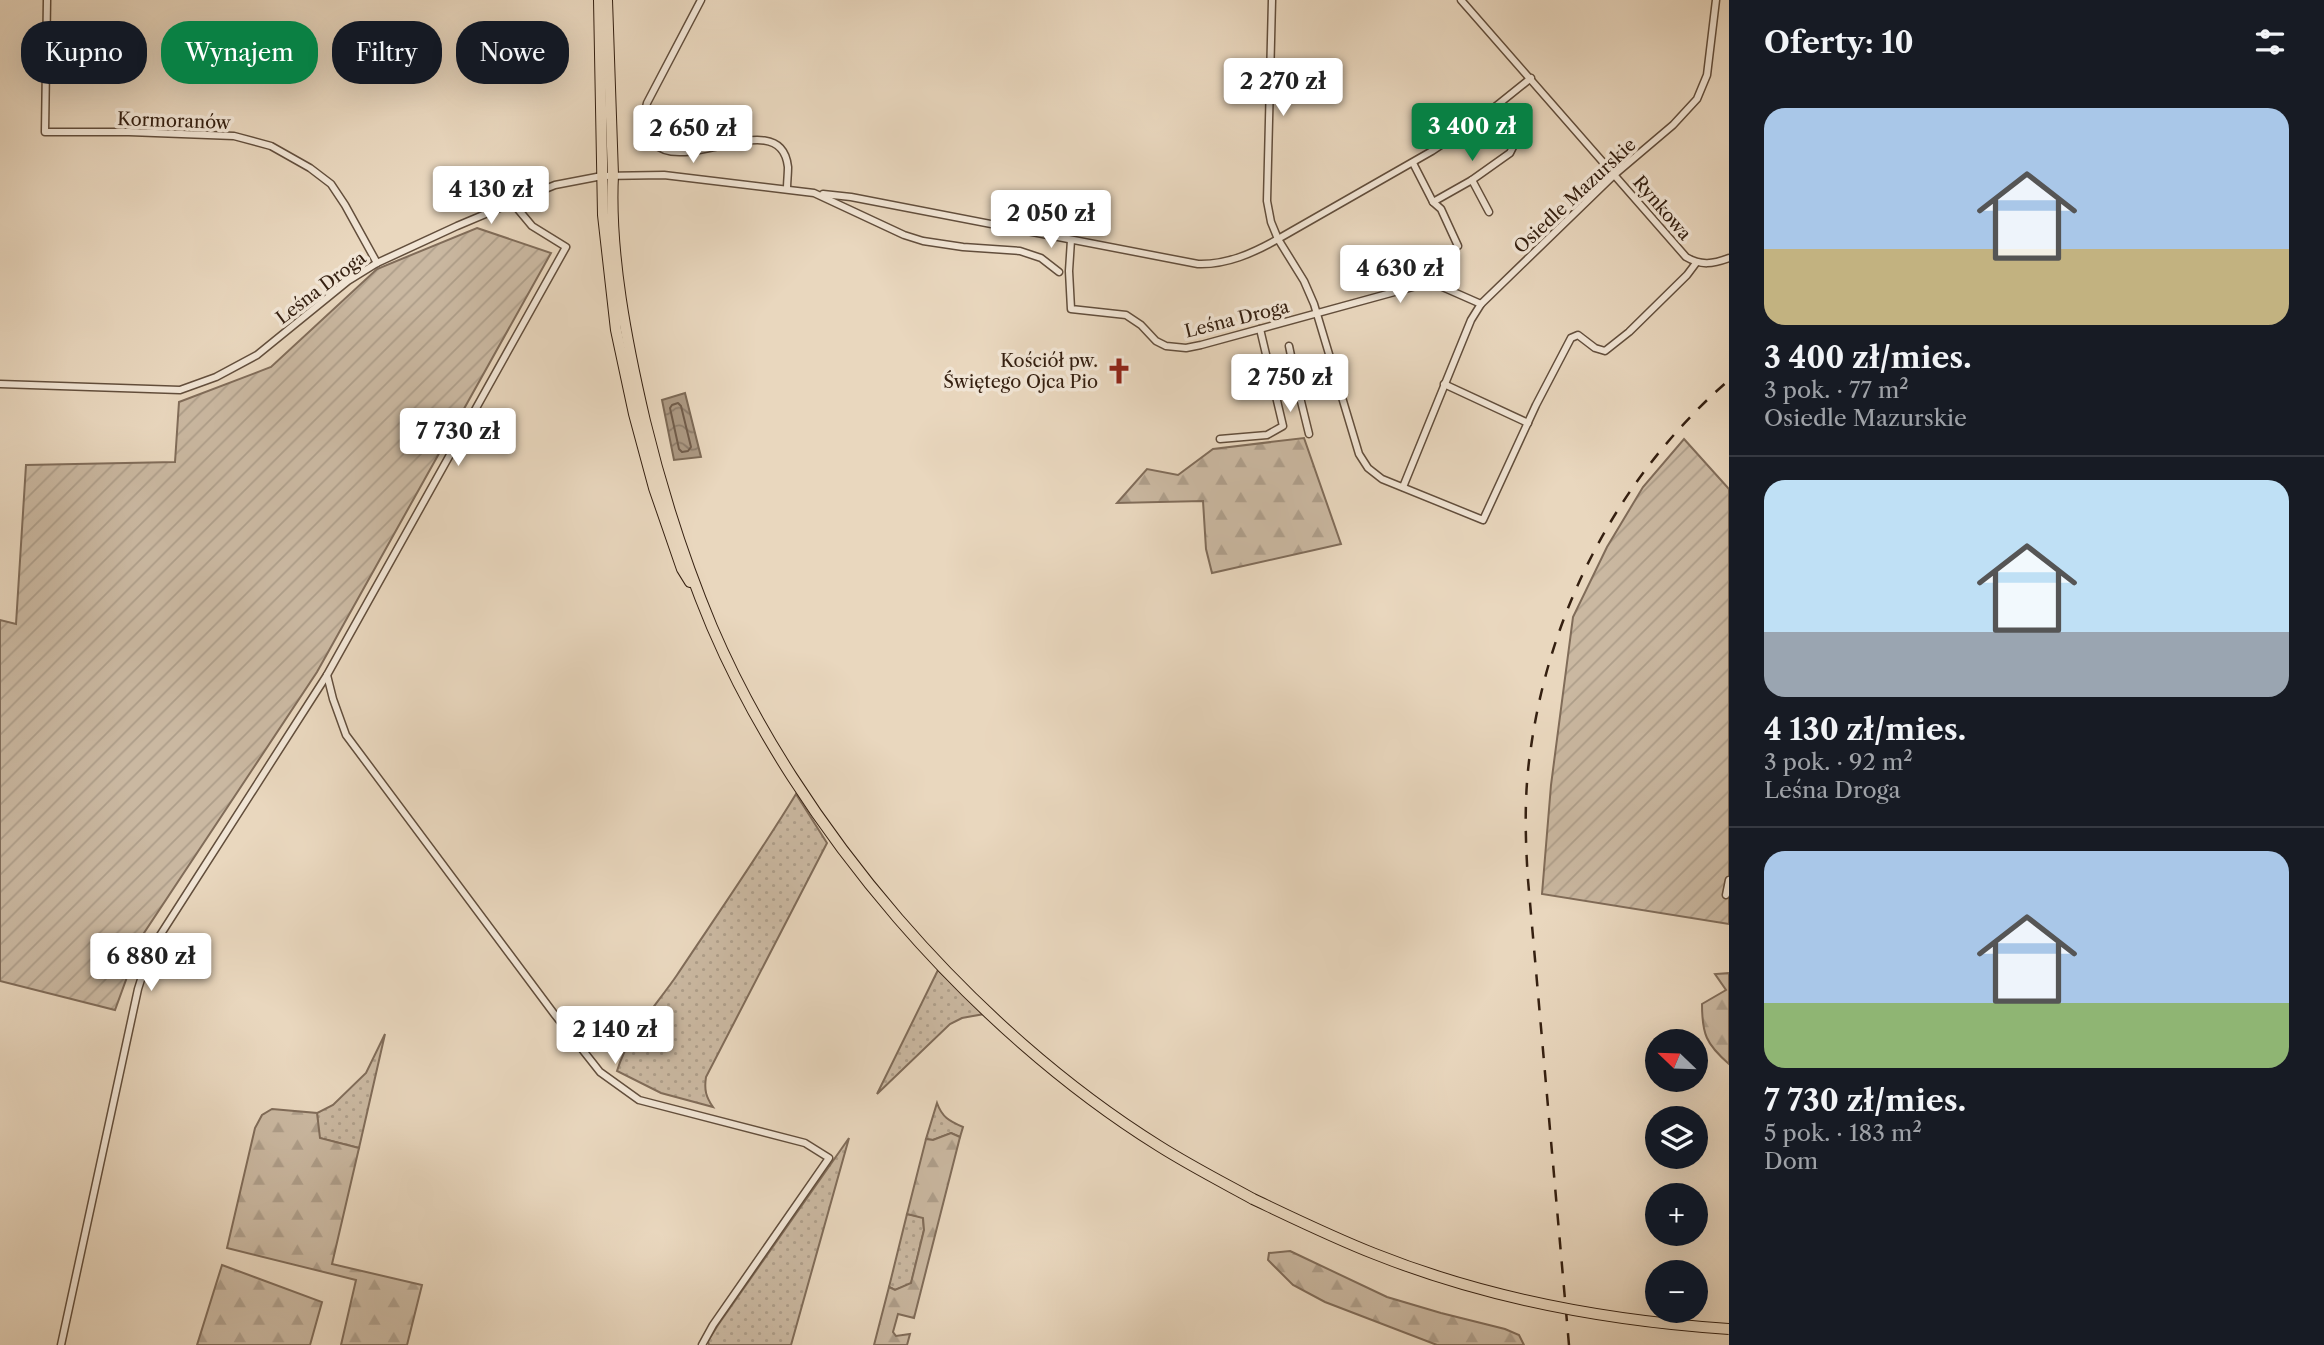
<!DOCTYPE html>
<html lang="pl">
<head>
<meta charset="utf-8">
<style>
  :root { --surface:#171b24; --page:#242831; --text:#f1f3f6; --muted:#9ea1a6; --line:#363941; --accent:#0b8043 }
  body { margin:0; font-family:"Libre Caslon Text",serif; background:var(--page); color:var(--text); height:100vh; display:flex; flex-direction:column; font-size:26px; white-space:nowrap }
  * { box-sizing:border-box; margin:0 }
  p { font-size:23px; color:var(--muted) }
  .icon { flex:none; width:38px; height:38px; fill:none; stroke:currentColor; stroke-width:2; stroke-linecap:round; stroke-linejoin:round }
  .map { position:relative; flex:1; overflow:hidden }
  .drawer { display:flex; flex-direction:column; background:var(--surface); width:595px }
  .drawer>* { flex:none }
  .top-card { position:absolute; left:21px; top:21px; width:665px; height:63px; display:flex; gap:14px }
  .needle { width:46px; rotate:293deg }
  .tools { position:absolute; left:1645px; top:1029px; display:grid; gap:14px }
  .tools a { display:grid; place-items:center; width:63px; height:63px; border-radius:50%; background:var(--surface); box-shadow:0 7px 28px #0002; font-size:35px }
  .price { position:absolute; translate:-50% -60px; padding:0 16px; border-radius:7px; background:#fff; color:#222; font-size:23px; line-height:46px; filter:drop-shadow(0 2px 4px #0008) }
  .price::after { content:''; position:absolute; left:50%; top:42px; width:21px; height:16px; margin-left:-10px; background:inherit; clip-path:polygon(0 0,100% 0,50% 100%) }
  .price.selected { background:var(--accent); color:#fff }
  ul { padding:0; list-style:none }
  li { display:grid; align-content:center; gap:14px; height:371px; padding:0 35px }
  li+li { border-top:2px solid var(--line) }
  li span { display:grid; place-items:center; height:217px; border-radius:21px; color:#555 }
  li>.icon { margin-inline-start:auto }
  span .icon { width:126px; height:126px; fill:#fffc; stroke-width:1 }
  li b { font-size:30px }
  h2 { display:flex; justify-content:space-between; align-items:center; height:84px; padding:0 35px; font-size:30px }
  .pill { padding:0 24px; border-radius:28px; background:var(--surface); box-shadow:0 7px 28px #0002; font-size:24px; line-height:63px }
  .pill.selected { background:var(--accent); color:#fff }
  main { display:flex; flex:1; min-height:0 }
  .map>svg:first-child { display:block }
  .grass { fill:url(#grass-dots); stroke:#806c59; stroke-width:2 }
  .forest { fill:url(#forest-firs); stroke:#806c59; stroke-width:2 }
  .garden { fill:url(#garden-furrows); stroke:#806c59; stroke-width:2 }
  .water { fill:url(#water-waves); stroke:#7c6955; stroke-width:2 }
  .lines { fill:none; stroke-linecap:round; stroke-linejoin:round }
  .shore { stroke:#705c4a; stroke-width:2 }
  .minor-casing { stroke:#624e3c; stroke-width:9 }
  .primary-casing { stroke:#352011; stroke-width:12 }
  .minor { stroke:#f1e5d5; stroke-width:6 }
  .primary { stroke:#e9d7be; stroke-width:10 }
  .rail { stroke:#352011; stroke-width:2.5; stroke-dasharray:12 12; stroke-linecap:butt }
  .primary-bridge-casing { stroke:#352011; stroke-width:12; stroke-linecap:butt }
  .primary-bridge { stroke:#e9d7be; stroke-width:10 }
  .labels { text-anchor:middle; stroke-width:7; stroke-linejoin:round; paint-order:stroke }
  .street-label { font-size:18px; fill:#352011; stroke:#f1e5d5 }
  .poi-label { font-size:18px; fill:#352011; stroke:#f1e5d5; text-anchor:end }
</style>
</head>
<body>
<main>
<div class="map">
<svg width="1729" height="1345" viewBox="0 0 1729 1345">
  <defs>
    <pattern id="grass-dots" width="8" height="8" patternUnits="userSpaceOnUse" patternTransform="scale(1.75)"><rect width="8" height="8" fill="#cab8a1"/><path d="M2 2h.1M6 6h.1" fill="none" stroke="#ae9e8a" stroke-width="1.8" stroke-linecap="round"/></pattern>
    <pattern id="forest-firs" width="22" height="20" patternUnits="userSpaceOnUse" patternTransform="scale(1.75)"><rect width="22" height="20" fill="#cab8a1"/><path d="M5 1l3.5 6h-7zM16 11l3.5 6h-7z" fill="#ae9e8a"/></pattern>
    <pattern id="garden-furrows" width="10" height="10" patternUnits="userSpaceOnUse" patternTransform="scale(1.75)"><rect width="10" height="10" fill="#cab8a1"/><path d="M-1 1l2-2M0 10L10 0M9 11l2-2" fill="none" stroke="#ae9e8a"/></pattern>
    <pattern id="water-waves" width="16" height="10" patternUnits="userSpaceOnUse" patternTransform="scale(1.75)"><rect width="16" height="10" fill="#ac9983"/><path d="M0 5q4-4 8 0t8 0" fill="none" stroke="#8d7c6a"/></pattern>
  </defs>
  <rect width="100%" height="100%" fill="#e9d7be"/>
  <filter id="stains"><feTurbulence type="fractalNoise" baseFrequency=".00286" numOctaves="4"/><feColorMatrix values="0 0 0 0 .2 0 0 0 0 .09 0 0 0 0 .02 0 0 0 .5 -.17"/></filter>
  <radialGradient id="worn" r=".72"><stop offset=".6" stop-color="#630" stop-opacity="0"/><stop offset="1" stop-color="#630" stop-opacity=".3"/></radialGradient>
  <g class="grass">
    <path d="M796 794 827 843 706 1077C704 1090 706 1097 713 1107L661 1093 617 1071C628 1034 656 1006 677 975 717 915 758 856 796 794Z"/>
    <polygon points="938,970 984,1014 962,1018 950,1024 877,1094"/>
    <polygon points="385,1034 359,1148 319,1138 317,1113 333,1105 366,1073"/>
    <path d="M937 1103C942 1117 949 1121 963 1127L960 1137 951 1133 933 1140 926 1139Z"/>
    <polygon points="849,1138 791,1345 709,1345 708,1341 718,1325"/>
    <polygon points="907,1214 923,1217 924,1230 911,1284 895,1290 889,1287"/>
  </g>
  <g class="forest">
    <polygon points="1304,438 1341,544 1212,573 1206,549 1203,501 1117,503 1147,469 1178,475 1213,449"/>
    <path d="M1729 973V1064C1706 1044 1702 1034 1702 1004L1726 990 1715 974Z"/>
    <polygon points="272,1109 317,1113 320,1138 359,1148 332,1264 422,1285 407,1345 341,1345 356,1280 227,1248 255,1128 262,1115"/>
    <polygon points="951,1133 960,1137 914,1318 898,1314 893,1332 896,1336 910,1334 907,1345 874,1345 889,1287 895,1290 911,1283 924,1230 923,1218 907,1214 926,1139 933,1140"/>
    <polygon points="1290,1251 1387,1297 1441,1313 1505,1329 1519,1335 1524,1345 1437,1345 1325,1302 1293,1285 1268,1260 1269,1253"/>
    <polygon points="222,1265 322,1302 310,1345 197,1345"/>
  </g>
  <g class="garden">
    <polygon points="477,228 551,253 317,672 142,936 115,1010 0,981 0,620 16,624 26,465 175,462 179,402 271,367 377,269"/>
    <polygon points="1684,439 1729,489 1729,924 1542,894 1551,785 1573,617 1607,547 1643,487"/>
  </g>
  <polygon class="water" points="685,393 701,457 674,460 662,400"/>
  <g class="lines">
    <polygon class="shore" points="678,403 681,406 691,447 688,451 682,452 679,449 670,408 672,405"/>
    <g class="minor-casing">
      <g id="minor">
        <polyline points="47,0 45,132 129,132 234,136 271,146 310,168 331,184 345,205 377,263"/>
        <path d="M701 0 647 103C643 119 643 131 654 143 684 176 781 104 788 167 788 174 787 182 787 189"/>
        <path d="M1461 0 1686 257C1701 266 1713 264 1729 258"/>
        <polyline points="1531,78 1480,119 1432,151 1278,239 1304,281 1314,304 1359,454 1368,468 1382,479 1483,520 1536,405 1571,338 1578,335 1595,348 1605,351 1629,332 1687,275 1696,263"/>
        <polyline points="1413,163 1433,202 1472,180 1510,153 1515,143 1495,107"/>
        <polyline points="1472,180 1489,212"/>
        <path d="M823 194 851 197 1198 264C1227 265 1253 253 1278 239L1271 222 1267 201 1272 0"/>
        <polyline points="1433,202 1441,209 1458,246"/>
        <polyline points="1071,240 1069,271 1071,309 1126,315 1141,325 1156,341 1166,346 1186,348 1201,345 1431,282 1481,304"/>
        <polyline points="1289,346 1298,389 1337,380"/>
        <polyline points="0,384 180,390 216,377 257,355 348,281 377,263 457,226 533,194 555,185 602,176 664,175 814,193 904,235 923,241 963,247 1020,251 1041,258 1059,272"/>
        <polyline points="1444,384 1528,423"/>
        <polyline points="1298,389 1309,434"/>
        <polyline points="1220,439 1267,435 1283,426 1260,329"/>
        <polyline points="1403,487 1471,320 1481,304 1614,175 1673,125 1697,99 1707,75 1716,0"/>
        <polyline points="327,675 333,699 346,735 555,1015 600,1072 639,1100 805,1143 829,1158 713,1325 702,1345"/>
        <polyline points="1726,895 1729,880"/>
        <polyline points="61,1345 138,989 150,951 327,675 566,247 532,226 512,202"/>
      </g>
    </g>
    <g class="primary-casing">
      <g id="primary">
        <polyline points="599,0 603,215 616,330 634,414 654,488 682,569 690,582"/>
        <path d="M607 0 613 175C609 253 627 344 645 421 662 491 684 560 712 627 798 828 973 1030 1159 1146 1189 1165 1222 1182 1253 1199"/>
      </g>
    </g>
    <use href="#minor" class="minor"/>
    <use href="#primary" class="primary"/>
    <path class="rail" d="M1569 1345 1528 880C1525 836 1524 791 1531 747 1551 606 1621 474 1729 380"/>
    <g class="primary-bridge-casing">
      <path id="primary-bridge" d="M1253 1199C1293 1218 1334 1238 1375 1254 1488 1299 1609 1321 1729 1329"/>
    </g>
    <use href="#primary-bridge" class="primary-bridge"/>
  </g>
  <defs>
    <g id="church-bare" transform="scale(2.1)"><path d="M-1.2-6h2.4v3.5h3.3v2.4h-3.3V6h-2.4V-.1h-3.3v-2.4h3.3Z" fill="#8f2418" stroke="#f1e5d5" stroke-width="2.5" paint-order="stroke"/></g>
  </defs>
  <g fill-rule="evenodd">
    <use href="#church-bare" x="1119" y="371"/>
  </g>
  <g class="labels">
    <g class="street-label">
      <text transform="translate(174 121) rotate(2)" y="6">Kormoranów</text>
      <text transform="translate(1575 196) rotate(-43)" y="6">Osiedle Mazurskie</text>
      <text transform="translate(1662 208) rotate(49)" y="6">Rynkowa</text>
      <text transform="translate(321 288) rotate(-37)" y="6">Leśna Droga</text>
      <text transform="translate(1237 319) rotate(-14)" y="6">Leśna Droga</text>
    </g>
    <g class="poi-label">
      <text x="1098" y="367">Kościół pw.<tspan x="1098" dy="21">Świętego Ojca Pio</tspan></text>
    </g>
  </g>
  <rect width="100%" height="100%" filter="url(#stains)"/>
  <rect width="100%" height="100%" fill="url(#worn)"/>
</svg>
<div class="tools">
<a><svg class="needle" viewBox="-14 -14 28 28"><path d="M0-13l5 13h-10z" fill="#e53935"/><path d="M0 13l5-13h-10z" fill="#9ea1a6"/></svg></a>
<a><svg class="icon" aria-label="layers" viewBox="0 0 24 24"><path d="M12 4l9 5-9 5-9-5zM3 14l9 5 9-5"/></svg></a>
<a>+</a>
<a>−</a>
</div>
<b class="price" style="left:1283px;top:118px">2 270 zł</b>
<b class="price selected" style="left:1472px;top:163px">3 400 zł</b>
<b class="price" style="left:693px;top:165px">2 650 zł</b>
<b class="price" style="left:491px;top:226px">4 130 zł</b>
<b class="price" style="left:1051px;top:250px">2 050 zł</b>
<b class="price" style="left:1400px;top:305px">4 630 zł</b>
<b class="price" style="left:1290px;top:414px">2 750 zł</b>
<b class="price" style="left:458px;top:468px">7 730 zł</b>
<b class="price" style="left:151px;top:993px">6 880 zł</b>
<b class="price" style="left:615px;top:1066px">2 140 zł</b>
<div class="top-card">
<a class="pill">Kupno</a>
<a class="pill selected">Wynajem</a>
<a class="pill">Filtry</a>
<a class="pill">Nowe</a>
</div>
</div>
<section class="drawer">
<h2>Oferty: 10<svg class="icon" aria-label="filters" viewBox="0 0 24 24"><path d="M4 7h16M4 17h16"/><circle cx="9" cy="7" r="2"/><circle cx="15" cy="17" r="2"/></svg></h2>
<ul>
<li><span style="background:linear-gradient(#a9c7e8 65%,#c2b280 0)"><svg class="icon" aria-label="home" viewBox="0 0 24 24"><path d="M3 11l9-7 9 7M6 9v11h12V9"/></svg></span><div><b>3 400 zł/mies.</b><p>3 pok. · 77 m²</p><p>Osiedle Mazurskie</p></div></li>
<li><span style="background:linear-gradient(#bfe0f5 70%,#9aa5b1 0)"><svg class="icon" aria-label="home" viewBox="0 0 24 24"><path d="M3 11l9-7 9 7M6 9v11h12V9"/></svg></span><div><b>4 130 zł/mies.</b><p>3 pok. · 92 m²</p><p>Leśna Droga</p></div></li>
<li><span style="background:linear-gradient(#a9c7e8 70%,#8fb573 0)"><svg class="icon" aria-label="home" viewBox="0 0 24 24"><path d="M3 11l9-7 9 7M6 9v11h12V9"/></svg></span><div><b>7 730 zł/mies.</b><p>5 pok. · 183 m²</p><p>Dom</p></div></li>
</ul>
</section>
</main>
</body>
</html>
